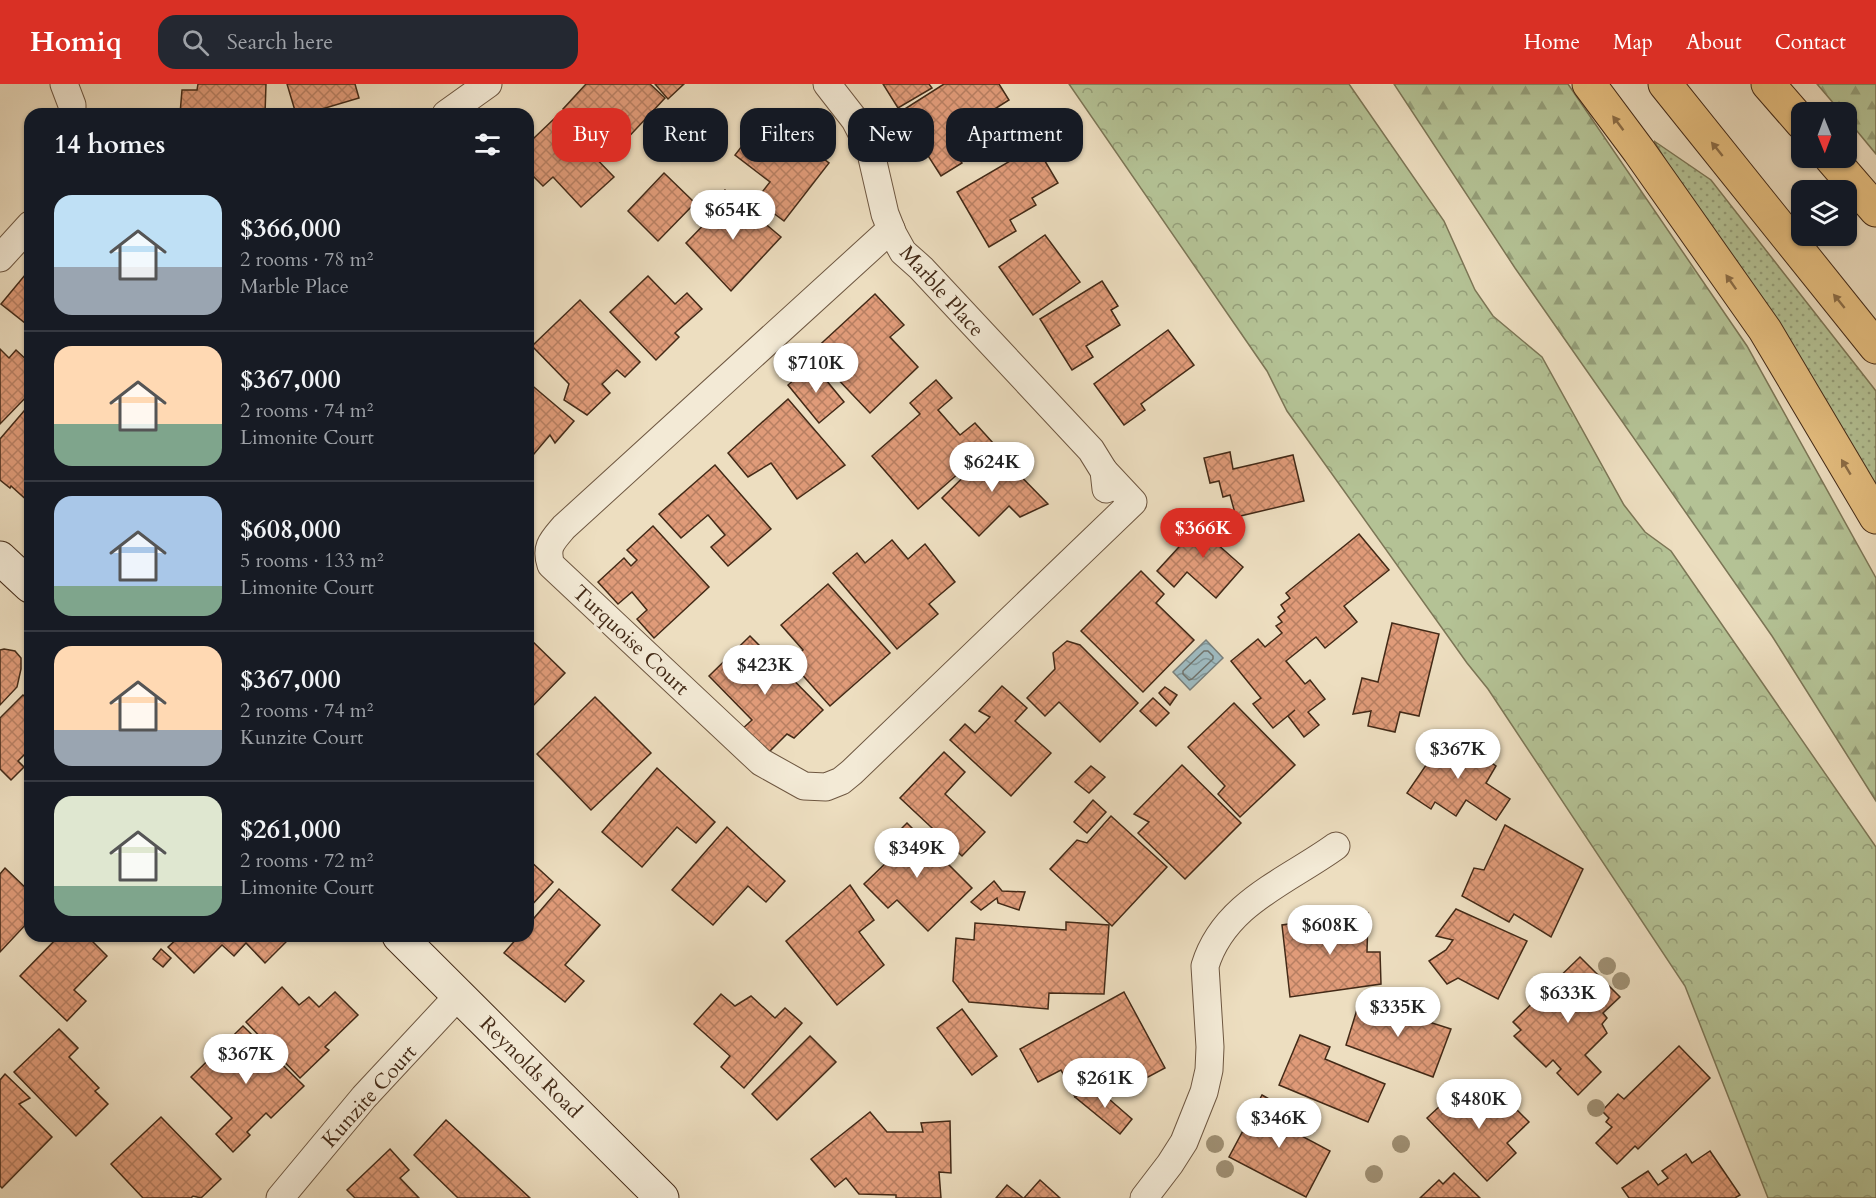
<!DOCTYPE html>
<html lang="en">
<head>
<meta charset="utf-8">
<style>
  :root { --surface:#171b24; --page:#242831; --text:#f1f3f6; --muted:#9ea1a6; --line:#363941; --accent:#d93025 }
  body { margin:0; font-family:Cardo,serif; background:var(--page); color:var(--text); height:100vh; display:flex; flex-direction:column; font-size:22px; white-space:nowrap }
  * { box-sizing:border-box; margin:0 }
  p { font-size:20px; color:var(--muted) }
  .icon { flex:none; width:33px; height:33px; fill:none; stroke:currentColor; stroke-width:2; stroke-linecap:round; stroke-linejoin:round }
  .map { position:relative; flex:1; overflow:hidden }
  .sheet { position:absolute; left:24px; top:24px; width:510px; height:834px; display:flex; flex-direction:column; background:var(--surface); border-radius:18px; box-shadow:0 2px 4px #0004 }
  .sheet>* { flex:none }
  .hud { position:absolute; left:552px; top:24px; width:570px; height:54px; display:flex; gap:12px }
  .needle { width:39px; rotate:179deg }
  .controls { position:absolute; left:1791px; top:18px; display:grid; gap:12px }
  .controls a { display:grid; place-items:center; width:66px; height:66px; border-radius:12px; background:var(--surface); box-shadow:0 2px 4px #0004; font-size:30px }
  .price { position:absolute; translate:-50% -51px; padding:0 14px; border-radius:21px; background:#fff; color:#222; font-size:20px; line-height:39px; filter:drop-shadow(0 2px 3px #0008) }
  .price::after { content:''; position:absolute; left:50%; top:36px; width:18px; height:14px; margin-left:-9px; background:inherit; clip-path:polygon(0 0,100% 0,50% 100%) }
  .price.selected { background:var(--accent); color:#fff }
  ul { padding:0; list-style:none }
  li { display:flex; align-items:center; gap:18px; height:150px; padding:0 30px }
  li+li { border-top:2px solid var(--line) }
  li span { display:grid; place-items:center; flex:none; width:168px; height:120px; border-radius:18px; color:#555 }
  li>.icon { margin-inline-start:auto }
  span .icon { width:72px; height:72px; fill:#fffc; stroke-width:1 }
  li b { font-size:26px }
  h2 { display:flex; justify-content:space-between; align-items:center; height:72px; padding:0 30px; font-size:26px }
  .tag { padding:0 21px; border-radius:18px; background:var(--surface); box-shadow:0 2px 4px #0004; font-size:21px; line-height:54px }
  .tag.selected { background:var(--accent); color:#fff }
  header { display:flex; align-items:center; gap:36px; box-sizing:border-box; height:84px; padding:0 30px; background:var(--accent); color:#fff }
  header strong { font-size:28px }
  nav { display:flex; gap:33px; margin-inline-start:auto; font-size:21px }
  .search { width:420px; height:54px; background:var(--page); display:flex; align-items:center; gap:15px; box-sizing:border-box; padding:0 21px; border-radius:18px; color:var(--muted); font-size:22px }
  .map>svg:first-child { display:block }
  .grass { fill:url(#grass-dots); stroke:#7c7656; stroke-width:1.5 }
  .forest { fill:url(#forest-firs); stroke:#7c7656; stroke-width:1.5 }
  .park { fill:url(#park-crowns); stroke:#7c7656; stroke-width:1.5 }
  .water { fill:url(#water-waves); stroke:#7a807b; stroke-width:1.5 }
  .lines { fill:none; stroke-linecap:round; stroke-linejoin:round }
  .shore { stroke:#70726a; stroke-width:1.5 }
  .building { fill:url(#building-cross-hatch); stroke:#432a17; stroke-width:1.5 }
  .street-casing { stroke:#6e5741; stroke-width:29 }
  .secondary-casing { stroke:#432a17; stroke-width:35 }
  .highway-casing { stroke:#432a17; stroke-width:35 }
  .street { stroke:#f3ead6; stroke-width:27 }
  .secondary { stroke:#f3ead6; stroke-width:33 }
  .highway { stroke:#e6bf80; stroke-width:33 }
  .tree { fill:#9f9074 }
  .oneway { fill:#8c6d46 }
  .labels { text-anchor:middle; stroke-width:6; stroke-linejoin:round; paint-order:stroke }
  .street-label { font-size:21px; fill:#432a17; stroke:#f3ead6 }
</style>
</head>
<body>
<header>
<strong>Homiq</strong>
<div class="search"><svg class="icon" aria-label="search" viewBox="0 0 24 24"><circle cx="10" cy="10" r="6"/><path d="M15 15l6 6"/></svg>Search here</div>
<nav><a>Home</a><a>Map</a><a>About</a><a>Contact</a></nav>
</header>
<div class="map">
<svg width="1876" height="1114" viewBox="0 0 1876 1114">
  <defs>
    <pattern id="grass-dots" width="8" height="8" patternUnits="userSpaceOnUse" patternTransform="scale(1.5)"><rect width="8" height="8" fill="#b4c295"/><path d="M2 2h.1M6 6h.1" fill="none" stroke="#949e79" stroke-width="1.8" stroke-linecap="round"/></pattern>
    <pattern id="forest-firs" width="22" height="20" patternUnits="userSpaceOnUse" patternTransform="scale(1.5)"><rect width="22" height="20" fill="#b4c295"/><path d="M5 1l3.5 6h-7zM16 11l3.5 6h-7z" fill="#949e79"/></pattern>
    <pattern id="park-crowns" width="20" height="18" patternUnits="userSpaceOnUse" patternTransform="scale(1.5)"><rect width="20" height="18" fill="#b4c295"/><path d="M2 6a3 3 0 1 1 6 0M12 15a3 3 0 1 1 6 0" fill="none" stroke="#949e79"/></pattern>
    <pattern id="water-waves" width="16" height="10" patternUnits="userSpaceOnUse" patternTransform="scale(1.5)"><rect width="16" height="10" fill="#9eb9be"/><path d="M0 5q4-4 8 0t8 0" fill="none" stroke="#829799"/></pattern>
    <pattern id="building-cross-hatch" width="8" height="8" patternUnits="userSpaceOnUse" patternTransform="scale(1.5)"><rect width="8" height="8" fill="#e09b79"/><path d="M0 0l8 8M0 8l8-8" fill="none" stroke="#b77f62"/></pattern>
  </defs>
  <rect width="100%" height="100%" fill="#eddec0"/>
  <filter id="stains"><feTurbulence type="fractalNoise" baseFrequency=".00333" numOctaves="4"/><feColorMatrix values="0 0 0 0 .2 0 0 0 0 .09 0 0 0 0 .02 0 0 0 .5 -.17"/></filter>
  <radialGradient id="worn" r=".72"><stop offset=".6" stop-color="#630" stop-opacity="0"/><stop offset="1" stop-color="#630" stop-opacity=".3"/></radialGradient>
  <polygon class="grass" points="1654,57 1711,96 1876,307 1876,432"/>
  <g class="forest">
    <polygon points="1394,0 1568,0 1747,262 1876,494 1876,717 1772,552 1515,184"/>
    <polygon points="1817,0 1876,0 1876,70 1847,35 1846,28 1841,28"/>
  </g>
  <polygon class="park" points="1069,0 1349,0 1444,137 1475,206 1493,232 1542,273 1624,421 1645,448 1671,467 1876,763 1876,1114 1768,1114 1685,902 1488,605 1467,579 1287,327 1267,287"/>
  <polygon class="water" points="1206,556 1223,574 1190,606 1173,588"/>
  <g class="lines">
    <polygon class="shore" points="1204,567 1208,567 1213,572 1213,575 1192,595 1189,596 1183,590 1183,587"/>
  </g>
  <g class="building">
    <polygon points="198,0 266,0 265,30 180,30 182,6 197,6"/>
    <polygon points="287,0 355,0 359,14 305,30 296,30"/>
    <polygon points="586,0 650,0 665,14 622,60 591,31 580,42 563,25"/>
    <polygon points="655,0 684,0 668,15"/>
    <polygon points="883,0 929,0 932,4 898,24"/>
    <polygon points="944,0 999,0 1009,16 947,55 962,79 941,92 900,28"/>
    <polygon points="766,31 829,79 784,137 756,116 770,98 735,71"/>
    <polygon points="556,33 614,93 581,123 553,93 543,102 529,88 528,90 528,47 534,54"/>
    <polygon points="1036,62 1058,99 1032,114 1036,121 1010,136 1016,147 989,163 957,108"/>
    <polygon points="664,89 695,119 658,157 628,127"/>
    <polygon points="725,106 781,153 731,207 686,159 722,122 715,114"/>
    <polygon points="1045,151 1080,198 1033,231 999,183"/>
    <polygon points="30,185 30,234 25,239 1,220"/>
    <polygon points="648,192 675,220 687,209 702,225 675,249 679,253 656,276 610,228"/>
    <polygon points="1102,197 1118,222 1111,226 1120,241 1086,262 1093,273 1072,286 1040,235"/>
    <polygon points="875,210 904,241 890,253 918,283 870,329 812,268"/>
    <polygon points="580,216 640,278 625,293 617,286 602,300 610,309 587,331 564,316 569,300 532,262"/>
    <polygon points="1168,246 1194,281 1141,320 1145,326 1124,341 1094,300"/>
    <polygon points="0,265 9,274 16,266 30,279 30,309 0,340"/>
    <polygon points="813,280 844,318 819,339 788,301"/>
    <polygon points="936,296 952,314 938,326 960,351 975,339 993,359 918,425 872,372 920,330 910,319"/>
    <polygon points="528,298 574,337 555,359 550,351 528,377"/>
    <polygon points="788,315 845,381 797,415 771,379 748,393 728,369"/>
    <polygon points="30,320 30,419 11,402 10,404 0,396 0,355"/>
    <polygon points="993,364 1048,420 1020,433 1009,422 979,452 942,414"/>
    <polygon points="1230,368 1233,385 1293,371 1304,417 1236,433 1230,411 1223,413 1219,397 1210,399 1204,374"/>
    <polygon points="715,381 771,445 728,482 711,463 725,451 708,431 681,454 659,430"/>
    <polygon points="1210,429 1228,446 1216,459 1243,483 1216,514 1187,488 1174,503 1157,487"/>
    <polygon points="653,442 709,503 654,554 637,535 647,526 632,508 618,520 598,498 624,474 631,482 637,476 627,466"/>
    <polygon points="1359,450 1389,486 1344,522 1357,538 1325,564 1316,553 1286,577 1305,600 1310,596 1325,615 1308,628 1319,641 1304,653 1288,632 1295,626 1273,644 1253,620 1261,614 1231,577 1258,555 1265,563 1282,549 1276,542 1282,538 1278,533 1285,527 1281,521 1290,514 1286,509"/>
    <polygon points="892,456 908,475 925,460 955,498 929,520 938,530 897,565 833,489 857,469 865,479"/>
    <polygon points="1141,487 1164,510 1156,519 1194,556 1143,608 1081,547"/>
    <polygon points="828,500 890,569 830,622 790,577 803,566 781,541"/>
    <polygon points="1392,539 1439,550 1419,632 1400,628 1395,648 1368,642 1371,627 1353,630 1362,594 1378,598"/>
    <polygon points="750,552 823,626 794,654 787,650 765,672 740,647 752,636 709,592"/>
    <polygon points="528,553 565,589 528,627"/>
    <polygon points="1067,557 1080,561 1138,619 1100,658 1059,618 1045,632 1027,614 1055,585 1053,569"/>
    <polygon points="4,565 15,567 21,574 21,585 17,603 0,621 0,566"/>
    <polygon points="1002,602 1027,624 1015,637 1051,669 1011,712 950,656 965,640 975,649 990,633 979,627"/>
    <polygon points="1165,603 1177,611 1170,621 1159,609"/>
    <polygon points="23,611 30,617 30,665 18,677 24,683 11,696 0,685 0,634"/>
    <polygon points="595,613 651,669 591,726 537,670"/>
    <polygon points="1153,614 1169,629 1156,642 1140,627"/>
    <polygon points="1234,619 1295,681 1240,733 1218,710 1225,702 1188,663"/>
    <polygon points="1448,649 1496,682 1486,699 1510,715 1496,736 1466,716 1456,732 1435,718 1431,725 1407,709"/>
    <polygon points="944,668 965,688 945,710 985,748 962,772 900,714"/>
    <polygon points="1182,681 1241,739 1185,795 1138,749 1149,738 1134,730"/>
    <polygon points="1091,682 1105,693 1089,709 1075,698"/>
    <polygon points="657,684 715,738 696,759 677,743 642,783 602,748"/>
    <polygon points="1093,716 1106,728 1087,749 1074,738"/>
    <polygon points="1111,732 1167,783 1112,842 1050,785 1077,756 1087,759"/>
    <polygon points="907,739 972,804 928,847 897,816 888,824 864,800 891,774 881,765"/>
    <polygon points="1505,741 1583,785 1551,853 1514,830 1509,838 1462,812 1474,784 1484,786"/>
    <polygon points="727,743 785,797 766,818 748,802 713,841 672,806"/>
    <polygon points="528,775 553,798 528,825"/>
    <polygon points="5,784 30,808 30,836 0,868 0,790"/>
    <polygon points="994,797 1002,807 1025,808 1019,826 998,819 997,814 981,826 971,818"/>
    <polygon points="850,801 874,836 859,848 884,881 837,921 786,857"/>
    <polygon points="559,805 600,841 565,881 584,897 565,918 504,869 519,852 528,852 528,841"/>
    <polygon points="1456,825 1527,857 1498,915 1458,894 1447,900 1429,877 1446,866 1453,856 1436,852"/>
    <polygon points="1368,829 1367,868 1380,868 1381,900 1290,913 1282,841"/>
    <polygon points="1066,838 1109,841 1104,910 1049,909 1048,925 969,918 953,897 956,854 974,856 975,839 1066,846"/>
    <polygon points="59,852 87,852 107,872 74,906 86,917 67,937 20,892"/>
    <polygon points="180,852 285,852 288,856 265,879 246,859 234,872 222,861 194,889 168,863"/>
    <polygon points="161,865 171,874 163,883 153,875"/>
    <polygon points="1580,873 1620,913 1603,929 1607,934 1602,940 1607,949 1585,971 1601,988 1578,1011 1557,989 1561,985 1553,976 1546,983 1514,952 1521,946 1513,938"/>
    <polygon points="282,903 299,921 309,913 319,923 335,908 358,931 325,963 329,966 300,994 246,938"/>
    <polygon points="1124,908 1165,984 1135,1000 1127,984 1075,1013 1061,986 1038,998 1020,965"/>
    <polygon points="721,910 735,922 751,912 775,934 785,924 802,939 744,1004 721,983 730,972 694,940"/>
    <polygon points="1360,916 1451,945 1433,993 1346,961"/>
    <polygon points="962,925 997,972 972,991 937,944"/>
    <polygon points="243,942 304,1002 271,1034 266,1029 247,1048 250,1051 233,1068 216,1050 232,1034 191,993"/>
    <polygon points="59,945 78,964 69,973 99,1004 95,1007 108,1020 76,1052 14,988"/>
    <polygon points="1300,951 1330,963 1325,975 1385,1000 1368,1038 1279,1001"/>
    <polygon points="810,952 836,978 777,1036 752,1010"/>
    <polygon points="1679,962 1710,994 1638,1065 1635,1062 1617,1080 1596,1059 1612,1043 1606,1038 1609,1034 1602,1027 1618,1010 1624,1015"/>
    <polygon points="5,990 30,1014 19,1020 52,1053 2,1104 0,1102 0,996"/>
    <polygon points="1466,998 1496,1030 1509,1018 1529,1038 1507,1059 1516,1069 1487,1097 1427,1034"/>
    <polygon points="1094,1002 1132,1035 1120,1050 1075,1013"/>
    <polygon points="1262,1011 1289,1026 1281,1041 1330,1067 1306,1113 1229,1073"/>
    <polygon points="870,1028 887,1048 923,1048 921,1039 950,1037 951,1089 939,1088 941,1114 896,1114 896,1111 859,1110 846,1094 835,1103 811,1075"/>
    <polygon points="161,1033 221,1095 201,1114 193,1112 191,1114 143,1114 111,1080"/>
    <polygon points="446,1036 530,1114 458,1114 414,1071"/>
    <polygon points="390,1065 409,1086 400,1094 419,1114 355,1114 347,1106"/>
    <polygon points="1710,1067 1740,1111 1735,1114 1629,1114 1622,1104 1648,1087 1658,1101 1668,1094 1662,1087 1686,1070 1692,1079"/>
    <polygon points="1454,1089 1480,1114 1420,1114 1439,1096 1443,1100"/>
    <polygon points="1040,1096 1060,1114 1024,1114"/>
    <polygon points="1007,1101 1023,1114 996,1114"/>
  </g>
  <g class="lines">
    <g class="street-casing">
      <g id="street">
        <polyline points="64,0 72,21 72,30"/>
        <polyline points="827,0 855,36 870,65 885,130 893,150 903,168 921,184 1091,366 1104,387 1106,405"/>
        <polyline points="446,30 488,0"/>
        <path d="M891 145 564 443C552 457 545 463 551 481L761 678 804 702 826 703 841 697 852 688 1133 418 1104 387"/>
        <polyline points="0,174 30,141"/>
        <polyline points="280,1114 364,1013 459,911"/>
        <path d="M1144 1114 1170 1080 1184 1058 1204 1008 1209 986 1210 963 1205 882C1224 819 1288 797 1336 762"/>
      </g>
    </g>
    <g class="secondary-casing">
      <g id="secondary">
        <polyline points="0,474 30,502"/>
        <polyline points="399,852 662,1114"/>
      </g>
    </g>
    <g class="highway-casing">
      <g id="highway">
        <polyline points="1589,0 1639,67 1765,246 1876,433"/>
        <polyline points="1665,0 1876,263"/>
        <polyline points="1768,0 1802,39"/>
        <polyline points="1831,74 1876,126"/>
      </g>
    </g>
    <use href="#street" class="street"/>
    <use href="#secondary" class="secondary"/>
    <use href="#highway" class="highway"/>
  </g>
  <g class="tree">
    <circle cx="1607" cy="882" r="9"/>
    <circle cx="1621" cy="897" r="9"/>
    <circle cx="1596" cy="1024" r="9"/>
    <circle cx="1215" cy="1060" r="9"/>
    <circle cx="1401" cy="1060" r="9"/>
    <circle cx="1225" cy="1085" r="9"/>
    <circle cx="1374" cy="1090" r="9"/>
  </g>
  <defs><path id="oneway-solid" d="M-6-.8H1V-3.2L6.5 0L1 3.2V.8H-6Z" transform="scale(1.5)"/></defs>
  <g class="oneway">
    <use href="#oneway-solid" transform="translate(1618 39) rotate(-127)"/>
    <use href="#oneway-solid" transform="translate(1717 65) rotate(-129)"/>
    <use href="#oneway-solid" transform="translate(1731 198) rotate(-125)"/>
    <use href="#oneway-solid" transform="translate(1839 217) rotate(-129)"/>
    <use href="#oneway-solid" transform="translate(1846 383) rotate(-121)"/>
  </g>
  <g class="labels">
    <g class="street-label">
      <text transform="translate(942 207) rotate(48)" y="7">Marble Place</text>
      <text transform="translate(631 556) rotate(43)" y="7">Turquoise Court</text>
      <text transform="translate(531 983) rotate(45)" y="7">Reynolds Road</text>
      <text transform="translate(369 1012) rotate(-48)" y="7">Kunzite Court</text>
    </g>
  </g>
  <rect width="100%" height="100%" filter="url(#stains)"/>
  <rect width="100%" height="100%" fill="url(#worn)"/>
</svg>
<div class="controls">
<a><svg class="needle" viewBox="-14 -14 28 28"><path d="M0-13l5 13h-10z" fill="#e53935"/><path d="M0 13l5-13h-10z" fill="#9ea1a6"/></svg></a>
<a><svg class="icon" aria-label="layers" viewBox="0 0 24 24"><path d="M12 4l9 5-9 5-9-5zM3 14l9 5 9-5"/></svg></a>
</div>
<b class="price" style="left:733px;top:157px">$654K</b>
<b class="price" style="left:816px;top:310px">$710K</b>
<b class="price" style="left:992px;top:409px">$624K</b>
<b class="price selected" style="left:1203px;top:475px">$366K</b>
<b class="price" style="left:765px;top:612px">$423K</b>
<b class="price" style="left:1458px;top:696px">$367K</b>
<b class="price" style="left:917px;top:795px">$349K</b>
<b class="price" style="left:1330px;top:872px">$608K</b>
<b class="price" style="left:1568px;top:940px">$633K</b>
<b class="price" style="left:1398px;top:954px">$335K</b>
<b class="price" style="left:246px;top:1001px">$367K</b>
<b class="price" style="left:1105px;top:1025px">$261K</b>
<b class="price" style="left:1479px;top:1046px">$480K</b>
<b class="price" style="left:1279px;top:1065px">$346K</b>
<div class="hud">
<a class="tag selected">Buy</a>
<a class="tag">Rent</a>
<a class="tag">Filters</a>
<a class="tag">New</a>
<a class="tag">Apartment</a>
</div>
<section class="sheet">
<h2>14 homes<svg class="icon" aria-label="filters" viewBox="0 0 24 24"><path d="M4 7h16M4 17h16"/><circle cx="9" cy="7" r="2"/><circle cx="15" cy="17" r="2"/></svg></h2>
<ul>
<li><span style="background:linear-gradient(#bfe0f5 60%,#9aa5b1 0)"><svg class="icon" aria-label="home" viewBox="0 0 24 24"><path d="M3 11l9-7 9 7M6 9v11h12V9"/></svg></span><div><b>$366,000</b><p>2 rooms · 78 m²</p><p>Marble Place</p></div></li>
<li><span style="background:linear-gradient(#ffd9b3 65%,#7fa58c 0)"><svg class="icon" aria-label="home" viewBox="0 0 24 24"><path d="M3 11l9-7 9 7M6 9v11h12V9"/></svg></span><div><b>$367,000</b><p>2 rooms · 74 m²</p><p>Limonite Court</p></div></li>
<li><span style="background:linear-gradient(#a9c7e8 75%,#7fa58c 0)"><svg class="icon" aria-label="home" viewBox="0 0 24 24"><path d="M3 11l9-7 9 7M6 9v11h12V9"/></svg></span><div><b>$608,000</b><p>5 rooms · 133 m²</p><p>Limonite Court</p></div></li>
<li><span style="background:linear-gradient(#ffd9b3 70%,#9aa5b1 0)"><svg class="icon" aria-label="home" viewBox="0 0 24 24"><path d="M3 11l9-7 9 7M6 9v11h12V9"/></svg></span><div><b>$367,000</b><p>2 rooms · 74 m²</p><p>Kunzite Court</p></div></li>
<li><span style="background:linear-gradient(#dfe7d0 75%,#7fa58c 0)"><svg class="icon" aria-label="home" viewBox="0 0 24 24"><path d="M3 11l9-7 9 7M6 9v11h12V9"/></svg></span><div><b>$261,000</b><p>2 rooms · 72 m²</p><p>Limonite Court</p></div></li>
</ul>
</section>
</div>
</body>
</html>
